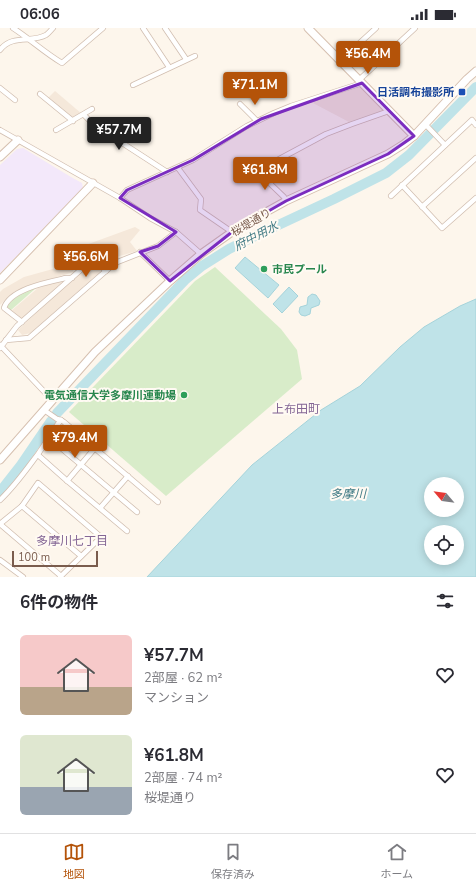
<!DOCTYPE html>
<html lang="ja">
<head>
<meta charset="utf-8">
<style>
  :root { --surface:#fff; --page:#f7f7f7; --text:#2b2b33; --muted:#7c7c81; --line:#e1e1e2; --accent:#b45309 }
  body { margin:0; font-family:"Nunito Sans","Noto Sans JP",sans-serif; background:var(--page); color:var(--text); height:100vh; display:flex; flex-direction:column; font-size:15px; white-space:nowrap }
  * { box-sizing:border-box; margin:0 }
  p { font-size:13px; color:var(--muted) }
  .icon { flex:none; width:22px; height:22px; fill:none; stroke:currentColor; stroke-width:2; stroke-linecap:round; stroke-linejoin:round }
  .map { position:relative; height:549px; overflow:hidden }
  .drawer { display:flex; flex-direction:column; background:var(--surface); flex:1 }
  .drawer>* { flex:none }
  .needle { width:26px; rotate:299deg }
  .fabs { position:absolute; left:424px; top:449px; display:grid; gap:8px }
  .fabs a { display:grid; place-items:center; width:40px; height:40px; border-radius:50%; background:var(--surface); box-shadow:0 2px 10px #0003; font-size:20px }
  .scale { position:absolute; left:12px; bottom:10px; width:86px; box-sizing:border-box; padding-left:4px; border:2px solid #7a5c4d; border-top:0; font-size:11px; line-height:14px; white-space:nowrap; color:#7a5c4d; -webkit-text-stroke:3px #fffaf3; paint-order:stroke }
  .price { position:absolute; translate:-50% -34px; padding:0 9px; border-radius:4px; background:var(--accent); color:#fff; font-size:13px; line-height:26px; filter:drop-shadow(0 1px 2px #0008) }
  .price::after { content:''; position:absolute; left:50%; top:24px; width:12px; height:9px; margin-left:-6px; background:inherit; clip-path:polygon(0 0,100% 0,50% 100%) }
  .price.active { background:#222; color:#fff }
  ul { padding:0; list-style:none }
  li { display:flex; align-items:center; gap:12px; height:100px; padding:0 20px }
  li span { display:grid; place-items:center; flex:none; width:112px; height:80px; border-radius:6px; color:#555 }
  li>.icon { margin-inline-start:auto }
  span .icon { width:48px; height:48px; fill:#fffc; stroke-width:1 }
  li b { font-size:17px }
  h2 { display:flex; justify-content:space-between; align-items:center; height:48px; padding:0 20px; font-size:17px }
  .status { display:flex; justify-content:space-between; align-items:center; height:28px; padding:0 20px; background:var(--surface); direction:ltr }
  .status svg { height:11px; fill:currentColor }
  .tab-bar { display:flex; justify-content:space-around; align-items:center; height:56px; border-top:1px solid var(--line); background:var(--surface); font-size:11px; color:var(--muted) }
  .tab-bar a { display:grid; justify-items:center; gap:2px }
  .tab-bar .active { color:var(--accent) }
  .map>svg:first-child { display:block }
  .residential { fill:#f5e8da }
  .education { fill:#f3e8fa }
  .green { fill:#d8ecc9 }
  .water { fill:#bfe3e8; stroke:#a5d3da; fill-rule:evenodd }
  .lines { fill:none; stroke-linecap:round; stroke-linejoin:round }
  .river { stroke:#bfe3e8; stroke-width:10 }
  .street-casing { stroke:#d1beb0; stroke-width:6 }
  .secondary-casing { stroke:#d6c0b0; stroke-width:9 }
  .street { stroke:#fff; stroke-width:4.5 }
  .secondary { stroke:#fff; stroke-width:7 }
  .marked { fill:#7b2cbf; fill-opacity:0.2; stroke:#7b2cbf; stroke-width:3; stroke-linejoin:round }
  .transit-dot { fill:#1a4fb4; stroke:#fffaf3; stroke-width:1.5 }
  .leisure-dot { fill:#2e9e5b; stroke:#fffaf3; stroke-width:1.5 }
  .labels { text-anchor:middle; stroke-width:4; stroke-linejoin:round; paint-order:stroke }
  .transit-label { font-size:11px; font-weight:bold; fill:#164399; stroke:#fffaf3; text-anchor:end }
  .street-label { font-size:11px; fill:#7a5c4d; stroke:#fffaf3 }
  .leisure-label { font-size:11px; font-weight:bold; fill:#27864d; stroke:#fffaf3; text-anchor:start }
  .water-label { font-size:12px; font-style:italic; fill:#437c86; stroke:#fffaf3 }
  .neighbourhood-label { font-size:12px; fill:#846695; stroke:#fffaf3 }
</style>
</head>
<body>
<div class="status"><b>06:06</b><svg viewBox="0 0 49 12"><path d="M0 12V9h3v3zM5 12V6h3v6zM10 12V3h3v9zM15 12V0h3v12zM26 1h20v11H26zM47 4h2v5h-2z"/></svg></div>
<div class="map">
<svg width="476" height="549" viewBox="0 0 476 549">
  <rect width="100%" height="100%" fill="#fdf6ec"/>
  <g class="residential">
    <polygon points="360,58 384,82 349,94 311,74"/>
    <polygon points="55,63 82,86 73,90 48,70"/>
    <polygon points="135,199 140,202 130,214 137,223 113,230 106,237 93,226 81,236 73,228 83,218"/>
    <polygon points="67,234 74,244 26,258 8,269 0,277 0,264 3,261 24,249 60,239"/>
    <polygon points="91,234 101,243 31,305 22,307 18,302"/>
    <polygon points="62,252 63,255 22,291 19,291 11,283 38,260"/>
  </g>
  <polygon class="education" points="23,120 71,149 82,155 83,160 0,245 0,137 17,121"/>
  <g class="green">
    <polygon points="215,239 281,301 297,322 302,351 166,468 69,384 195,253"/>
    <path d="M36 260 10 283 7 280V278C14 269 25 263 36 260Z"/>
  </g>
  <g class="water">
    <polygon points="245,229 279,257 268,270 235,240"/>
    <polygon points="289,259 298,268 282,285 273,276"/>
    <polygon points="312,266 316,267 320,273 319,277 311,280 310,286 305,288 301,287 299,284 300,279 307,277 308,269"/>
    <path d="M476 271V549H147L252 437 321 382 360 358 400 319 424 299 460 278ZM431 456H457V482H431ZM431 504H457V530H431Z"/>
  </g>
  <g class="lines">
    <g class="river">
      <polyline points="57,385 185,252 202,238 229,221 257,207 334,171 386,145 409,127 476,59"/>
      <polyline points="0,464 21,437 51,393"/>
    </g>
    <g class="street-casing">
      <g id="street">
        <path d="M13 0C30 11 45 25 62 35L103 0"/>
        <polyline points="143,0 169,39"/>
        <polyline points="165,0 186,31"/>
        <path d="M0 22C12 6 32 15 46 7 49 5 51 2 53 0"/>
        <polyline points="340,33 376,0"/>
        <polyline points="359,52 415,0"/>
        <polyline points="133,57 195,28"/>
        <polyline points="0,60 15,72"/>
        <polyline points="40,66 73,93"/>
        <polyline points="240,76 257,93"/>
        <polyline points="84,87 93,96 167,144"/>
        <polyline points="425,96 445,117"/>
        <polyline points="0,102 120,170 150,190 176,204 201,226"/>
        <polyline points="56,102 92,81"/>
        <polyline points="178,140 201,171 200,182 232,204"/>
        <polyline points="402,157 442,200 476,170"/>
        <polyline points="391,168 472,92 476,97"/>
        <polyline points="120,170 127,162 193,132 247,98 274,85 291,78 362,55"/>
        <polyline points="286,173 284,169 257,143 326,106 352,96 389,83"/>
        <polyline points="422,179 476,130"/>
        <polyline points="140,224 170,253"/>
        <path d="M22 294 4 280C10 261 48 254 66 250H72"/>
        <polyline points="6,312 29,310 115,235 158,218 176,204"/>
        <polyline points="0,317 52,372"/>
        <polyline points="0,320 17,298 93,231 106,243"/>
        <polyline points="44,382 57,391 61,392 64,394 158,474"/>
        <polyline points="48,409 137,484"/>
        <polyline points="38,427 65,451 127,503"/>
        <polyline points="67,453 95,420"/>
        <path d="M0 472C15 458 26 442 38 426 46 415 52 403 61 392"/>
        <polyline points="22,478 81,528"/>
        <polyline points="100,480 128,448"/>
        <polyline points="0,496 22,478 38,455 101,509 60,549"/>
        <polyline points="0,496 61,548"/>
        <polyline points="0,532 23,549"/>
      </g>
    </g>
    <g class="secondary-casing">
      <g id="secondary">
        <polyline points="308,0 414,108"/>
        <polyline points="0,129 18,112"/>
        <polyline points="0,252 93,155"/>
        <polyline points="0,432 95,324 170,253 201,226 232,204 248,194 286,173 388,126 404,116 414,108 467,51 476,43"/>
      </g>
    </g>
    <use href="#street" class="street"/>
    <use href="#secondary" class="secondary"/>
  </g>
  <path class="marked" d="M362 55 414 108 388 126 286 173 232 204 170 253 140 224 158 218 176 204 120 170 127 162 193 132 261 91Z"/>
  <rect class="transit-dot" x="458" y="60" width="8" height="8" rx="2"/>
  <g class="leisure-dot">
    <circle cx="264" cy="241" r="4"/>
    <circle cx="184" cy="367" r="4"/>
  </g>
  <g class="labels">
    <g class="transit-label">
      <text x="454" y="68">日活調布撮影所</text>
    </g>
    <g class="street-label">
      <text transform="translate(251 194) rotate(-30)" y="4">桜堤通り</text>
    </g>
    <g class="leisure-label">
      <text x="272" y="245">市民プール</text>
      <text x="176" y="371" text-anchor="end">電気通信大学多摩川運動場</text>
    </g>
    <g class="water-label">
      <text transform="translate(256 208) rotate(-28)" y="4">府中用水</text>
      <text x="348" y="470">多摩川</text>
    </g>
    <g class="neighbourhood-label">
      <text x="296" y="385">上布田町</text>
      <text x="72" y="517">多摩川七丁目</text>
    </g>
  </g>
</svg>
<div class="fabs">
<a><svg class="needle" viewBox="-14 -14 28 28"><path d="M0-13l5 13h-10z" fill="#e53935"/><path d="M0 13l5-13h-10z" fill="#7c7c81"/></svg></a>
<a><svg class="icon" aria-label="locate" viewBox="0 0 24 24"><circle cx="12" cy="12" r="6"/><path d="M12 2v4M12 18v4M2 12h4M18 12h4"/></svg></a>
</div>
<div class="scale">100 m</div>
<b class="price" style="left:368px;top:47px">¥56.4M</b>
<b class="price" style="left:255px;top:78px">¥71.1M</b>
<b class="price active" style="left:119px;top:123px">¥57.7M</b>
<b class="price" style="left:265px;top:163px">¥61.8M</b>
<b class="price" style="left:86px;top:250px">¥56.6M</b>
<b class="price" style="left:75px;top:431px">¥79.4M</b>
</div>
<section class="drawer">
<h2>6件の物件<svg class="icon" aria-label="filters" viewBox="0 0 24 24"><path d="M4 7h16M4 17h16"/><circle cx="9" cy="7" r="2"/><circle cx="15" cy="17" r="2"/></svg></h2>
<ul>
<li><span style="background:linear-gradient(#f6c9c9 65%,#b9a48a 0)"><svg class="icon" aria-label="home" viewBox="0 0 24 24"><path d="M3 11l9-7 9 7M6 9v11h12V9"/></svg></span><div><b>¥57.7M</b><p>2部屋 · 62 m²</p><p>マンション</p></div><svg class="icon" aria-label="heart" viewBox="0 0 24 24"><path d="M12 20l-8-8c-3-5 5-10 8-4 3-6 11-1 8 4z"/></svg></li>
<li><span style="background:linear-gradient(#dfe7d0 65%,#9aa5b1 0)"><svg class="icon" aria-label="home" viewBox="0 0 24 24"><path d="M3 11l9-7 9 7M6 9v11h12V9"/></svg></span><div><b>¥61.8M</b><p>2部屋 · 74 m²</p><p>桜堤通り</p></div><svg class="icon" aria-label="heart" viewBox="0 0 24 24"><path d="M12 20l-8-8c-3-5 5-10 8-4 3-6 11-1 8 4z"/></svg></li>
</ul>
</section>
<nav class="tab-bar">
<a class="active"><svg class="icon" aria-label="map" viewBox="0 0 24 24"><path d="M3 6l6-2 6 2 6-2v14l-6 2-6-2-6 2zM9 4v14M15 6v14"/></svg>地図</a>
<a><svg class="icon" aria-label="saved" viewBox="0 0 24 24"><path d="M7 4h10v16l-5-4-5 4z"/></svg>保存済み</a>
<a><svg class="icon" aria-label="home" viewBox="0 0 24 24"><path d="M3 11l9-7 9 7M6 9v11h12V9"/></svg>ホーム</a>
</nav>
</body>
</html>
